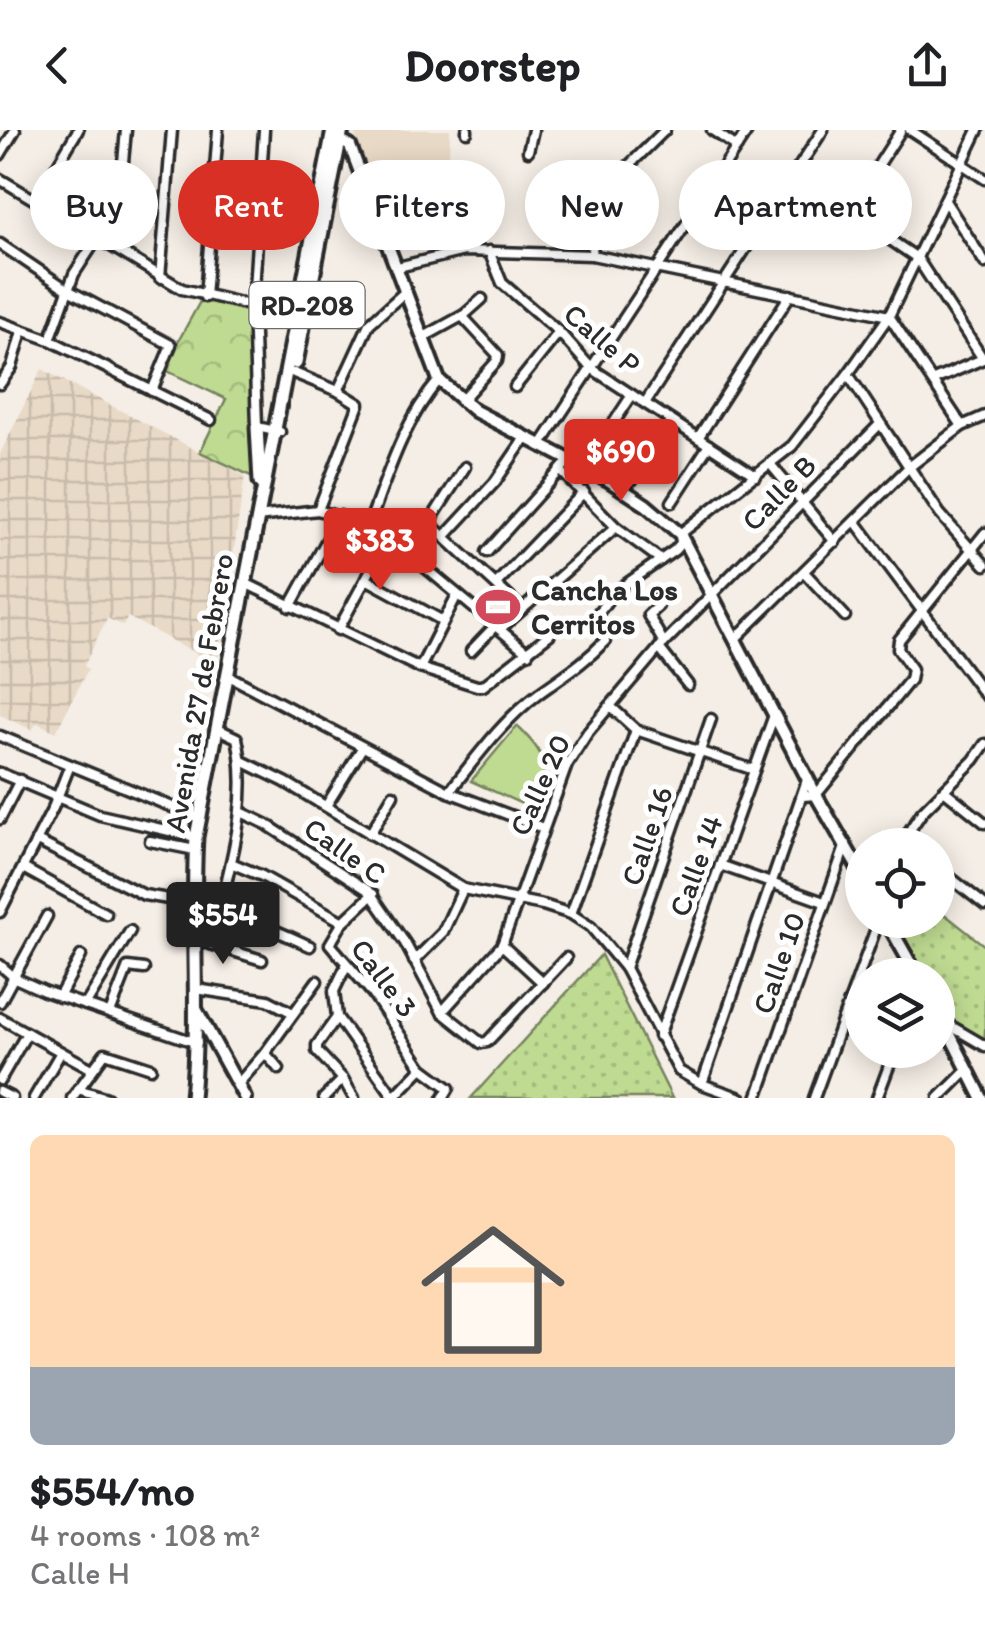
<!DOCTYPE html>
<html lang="en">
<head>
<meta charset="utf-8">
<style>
  :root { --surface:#fff; --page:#f2f2f2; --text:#202124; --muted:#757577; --line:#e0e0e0; --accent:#d93025 }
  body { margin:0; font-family:Itim,sans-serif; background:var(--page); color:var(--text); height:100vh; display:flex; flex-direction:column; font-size:38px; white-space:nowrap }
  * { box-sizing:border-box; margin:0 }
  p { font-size:32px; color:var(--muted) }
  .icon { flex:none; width:55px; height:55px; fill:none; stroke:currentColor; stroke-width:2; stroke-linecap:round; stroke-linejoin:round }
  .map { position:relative; height:968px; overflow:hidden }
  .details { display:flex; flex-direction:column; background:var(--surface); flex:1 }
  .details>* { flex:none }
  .guide { position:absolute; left:30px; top:30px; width:925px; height:90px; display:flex; gap:20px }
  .controls { position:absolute; left:845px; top:698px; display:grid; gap:20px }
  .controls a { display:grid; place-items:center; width:110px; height:110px; border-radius:50%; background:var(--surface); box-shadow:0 5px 25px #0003; font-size:50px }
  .price { position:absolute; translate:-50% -85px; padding:0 22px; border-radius:10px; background:var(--accent); color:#fff; font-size:32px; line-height:65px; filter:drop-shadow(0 2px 5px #0008) }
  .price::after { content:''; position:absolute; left:50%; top:60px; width:30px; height:22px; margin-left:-15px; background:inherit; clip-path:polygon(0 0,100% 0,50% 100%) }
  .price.selected { background:#222; color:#fff }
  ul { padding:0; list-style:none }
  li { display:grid; align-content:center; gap:20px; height:530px; padding:0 30px }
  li+li { border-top:2px solid var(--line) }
  li span { display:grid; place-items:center; height:310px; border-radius:15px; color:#555 }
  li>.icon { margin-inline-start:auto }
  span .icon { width:180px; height:180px; fill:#fffc; stroke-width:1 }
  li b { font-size:42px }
  .pill { padding:0 35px; border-radius:45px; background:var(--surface); box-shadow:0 5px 25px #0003; font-size:35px; line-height:90px }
  .pill.selected { background:var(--accent); color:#fff }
  header { display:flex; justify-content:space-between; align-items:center; height:130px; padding:0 30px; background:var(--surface); font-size:45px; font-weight:700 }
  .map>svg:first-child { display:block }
  .built { fill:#e9dac7 }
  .industrial { fill:url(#industrial-grid) }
  .grass { fill:url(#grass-dots); stroke:#75835e; stroke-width:2.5 }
  .park { fill:url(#park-crowns); stroke:#75835e; stroke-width:2.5 }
  .garden { fill:#bfdb92; stroke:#75835e; stroke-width:2.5 }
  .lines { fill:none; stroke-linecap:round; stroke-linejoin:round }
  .street-casing { stroke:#2b2b2b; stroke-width:15 }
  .secondary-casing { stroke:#2b2b2b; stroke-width:18 }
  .primary-casing { stroke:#2b2b2b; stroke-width:19 }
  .street { stroke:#fff; stroke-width:8 }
  .secondary { stroke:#fff; stroke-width:10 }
  .primary { stroke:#fff; stroke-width:11 }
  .labels { text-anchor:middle; stroke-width:10; stroke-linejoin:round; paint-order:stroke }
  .shield { fill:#fff; stroke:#6b6b6b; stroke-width:2.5 }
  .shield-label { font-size:28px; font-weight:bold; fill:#2b2b2b }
  .street-label { font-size:30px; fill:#2b2b2b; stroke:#fff }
  .poi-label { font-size:30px; font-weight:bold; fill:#2b2b2b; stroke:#fff; text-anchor:start }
</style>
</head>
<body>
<header><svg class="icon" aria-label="back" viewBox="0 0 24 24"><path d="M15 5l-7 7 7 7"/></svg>Doorstep<svg class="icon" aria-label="share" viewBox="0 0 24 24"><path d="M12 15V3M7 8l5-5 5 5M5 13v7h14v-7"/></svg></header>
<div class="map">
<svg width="985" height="968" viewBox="0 0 985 968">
  <defs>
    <pattern id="industrial-grid" width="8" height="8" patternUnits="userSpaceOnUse" patternTransform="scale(2.5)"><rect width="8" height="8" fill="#e9dac7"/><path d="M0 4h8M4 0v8" fill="none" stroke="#c8bbab"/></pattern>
    <pattern id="grass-dots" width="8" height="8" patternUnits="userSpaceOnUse" patternTransform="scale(2.5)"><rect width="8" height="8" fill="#bfdb92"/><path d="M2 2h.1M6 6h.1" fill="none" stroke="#a4bc7e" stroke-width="1.8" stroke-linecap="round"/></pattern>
    <pattern id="park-crowns" width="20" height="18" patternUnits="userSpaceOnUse" patternTransform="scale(2.5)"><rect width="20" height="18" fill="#bfdb92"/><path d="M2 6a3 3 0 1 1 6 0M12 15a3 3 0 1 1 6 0" fill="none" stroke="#a4bc7e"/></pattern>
  </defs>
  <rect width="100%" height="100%" fill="#f5eee6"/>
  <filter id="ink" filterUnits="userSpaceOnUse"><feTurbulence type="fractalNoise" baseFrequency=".01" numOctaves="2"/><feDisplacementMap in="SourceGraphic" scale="20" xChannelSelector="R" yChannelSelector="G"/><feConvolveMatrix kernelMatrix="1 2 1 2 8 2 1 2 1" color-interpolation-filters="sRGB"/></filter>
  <g filter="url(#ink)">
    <polygon class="built" points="353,0 450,0 449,27 421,27 422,47 372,48"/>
    <polygon class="industrial" points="42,239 245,346 217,535 128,487 123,496 107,488 84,536 88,539 56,602 37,593 32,600 0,585 0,324"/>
    <g class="grass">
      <path d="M938 779 985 816V913C948 891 938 890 938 845H923L893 790H938Z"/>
      <polygon points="601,825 672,968 471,968"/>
    </g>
    <polygon class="park" points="202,168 253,181 253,347 200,322 226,269 163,239"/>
    <path class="garden" d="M517 596C549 627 550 638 533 679L471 651Z"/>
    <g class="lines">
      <g class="street-casing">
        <g id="street">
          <polyline points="264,0 253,176 257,297 280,302"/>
          <polyline points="467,0 467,2"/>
          <polyline points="712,0 737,17"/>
          <polyline points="901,0 855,72 855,86 917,128 983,229"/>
          <polyline points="910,0 985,49"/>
          <polyline points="528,21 533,0"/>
          <polyline points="0,25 15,0"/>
          <polyline points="0,49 182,159 253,176"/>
          <polyline points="36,71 78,0"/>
          <polyline points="945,71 985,133"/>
          <polyline points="0,114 68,160 171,215 152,261"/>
          <polyline points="489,121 502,153 559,202 591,238 756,346"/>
          <polyline points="592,125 595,75 601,63 665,0"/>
          <polyline points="398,137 464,121 592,125 889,186 962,296"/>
          <polyline points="160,148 172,0"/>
          <polyline points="205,167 218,0"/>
          <polyline points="463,186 482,169"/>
          <polyline points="0,192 50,210 211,290"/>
          <polyline points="422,208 462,186 498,225 497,231 461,271"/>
          <polyline points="50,210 74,144 119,75 126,0"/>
          <polyline points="294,243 338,261 359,274 318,380"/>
          <polyline points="848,244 940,384 985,435"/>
          <polyline points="934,250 985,228"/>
          <polyline points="0,254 12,237 22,201"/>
          <polyline points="515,257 559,202"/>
          <polyline points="338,261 369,194 406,161"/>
          <polyline points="645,273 823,0"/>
          <polyline points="698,308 790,165"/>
          <polyline points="540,316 748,0"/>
          <polyline points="592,326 632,265"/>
          <polyline points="771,335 835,412"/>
          <polyline points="561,341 616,397 661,430"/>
          <polyline points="632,350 671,291"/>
          <polyline points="672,372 709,315"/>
          <polyline points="257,387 318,380 368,397 409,424 528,523"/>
          <polyline points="855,391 985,565"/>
          <polyline points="429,393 521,478"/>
          <path d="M368 397C387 346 403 292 439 250"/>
          <polyline points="445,406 495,352 525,308"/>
          <polyline points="487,422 564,336"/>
          <polyline points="409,424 465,337"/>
          <polyline points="804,442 845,486"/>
          <polyline points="366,449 443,491"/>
          <polyline points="245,453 420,538 477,556 483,556 550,504"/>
          <polyline points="496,454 584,362"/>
          <polyline points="660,465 658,476 648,485 664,513"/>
          <polyline points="290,477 340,386"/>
          <polyline points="593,490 612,464 675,420 681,413 680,404 792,316 848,244 889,186 978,0"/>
          <polyline points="500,499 616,397"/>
          <polyline points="338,500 388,408"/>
          <polyline points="735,509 908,338 962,296 985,286"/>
          <polyline points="659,518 688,555"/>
          <polyline points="471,521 495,496"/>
          <polyline points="420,538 457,465"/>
          <polyline points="227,545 449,662 543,698"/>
          <polyline points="610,576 636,600 754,640"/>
          <path d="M216 598 237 608C250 668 233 724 219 782"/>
          <polyline points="0,606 199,688"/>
          <polyline points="242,631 285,652 463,759 543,775 571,784 591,797 625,838 679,941 702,954 741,968"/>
          <polyline points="0,643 100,685 196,707"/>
          <polyline points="945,661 985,693"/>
          <path d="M449 662C475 629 503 590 538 564 564 545 582 535 605 511"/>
          <polyline points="803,666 816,665 910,550 912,539 898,519 899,510 985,403"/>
          <polyline points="326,676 362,618"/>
          <polyline points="241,682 266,694 369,761 405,813 442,882 481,913 487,912 566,828"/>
          <polyline points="0,689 20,650"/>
          <polyline points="370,704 393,665"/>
          <polyline points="37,711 144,765 193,773"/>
          <polyline points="150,711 195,720"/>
          <polyline points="900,715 922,682 974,630 985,614"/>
          <polyline points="231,733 262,746 343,792"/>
          <polyline points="720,735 824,772"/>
          <polyline points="23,738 106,784"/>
          <polyline points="938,738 985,775"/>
          <polyline points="373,764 343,792 330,814 373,864 422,938 449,958 443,968"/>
          <polyline points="0,782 53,678 70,635"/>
          <path d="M193 784C238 781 270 798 310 816"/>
          <polyline points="571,784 636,600"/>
          <polyline points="194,809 262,830"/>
          <polyline points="502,815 543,853"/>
          <polyline points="414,831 443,802 463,759"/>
          <polyline points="347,834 334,861 337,887 394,967"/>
          <polyline points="0,835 15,848 44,861 197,913"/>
          <polyline points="625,838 711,589"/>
          <polyline points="196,859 268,870 293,883"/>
          <polyline points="59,867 81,826"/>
          <polyline points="0,872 47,786"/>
          <polyline points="86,874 130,801"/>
          <polyline points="442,882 502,815 567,635 588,602 659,518 880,294"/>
          <polyline points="110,883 128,837 144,839"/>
          <polyline points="337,887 317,915 317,921 343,949 354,968"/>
          <polyline points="0,888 92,939"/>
          <polyline points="938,896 944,892 985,916"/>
          <polyline points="659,906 774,585"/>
          <polyline points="265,923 279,939"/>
          <polyline points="0,950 27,903"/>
          <polyline points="238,954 265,923 317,851"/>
          <polyline points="702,954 808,647"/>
          <polyline points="78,959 107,968"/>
          <polyline points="0,962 12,968"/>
          <polyline points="34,968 61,922"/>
          <polyline points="72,968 105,923 151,938"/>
          <polyline points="324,968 343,949"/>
          <polyline points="393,968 422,938"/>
          <polyline points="757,968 846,714"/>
          <polyline points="814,968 879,790"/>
          <polyline points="877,968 889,936 901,920"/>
          <polyline points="939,968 967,940"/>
        </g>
      </g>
      <g class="secondary-casing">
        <g id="secondary">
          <polyline points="334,7 350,16 439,250 475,281 608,350 646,375 680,404 816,665 862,745"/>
          <polyline points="886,790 917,845"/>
          <polyline points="196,879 245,968"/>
          <polyline points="938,881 982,968"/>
        </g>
      </g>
      <g class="primary-casing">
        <g id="primary">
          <polyline points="296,233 342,0"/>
          <polyline points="257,297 260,352"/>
          <path d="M192 968C200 881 191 794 196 707L333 0"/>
        </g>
      </g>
      <use href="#street" class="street"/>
      <use href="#secondary" class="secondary"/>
      <use href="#primary" class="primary"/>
    </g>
  </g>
  <defs>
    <g id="stadium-bare" transform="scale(3.45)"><path d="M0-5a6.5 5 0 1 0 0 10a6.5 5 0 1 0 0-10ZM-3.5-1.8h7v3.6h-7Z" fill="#d1495b" stroke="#fff" stroke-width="2.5" paint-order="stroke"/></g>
  </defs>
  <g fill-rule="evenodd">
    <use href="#stadium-bare" x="498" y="477"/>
  </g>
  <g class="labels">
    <rect class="shield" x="249.5" y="152" width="115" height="46" rx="8"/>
    <g class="shield-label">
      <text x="307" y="185">RD-208</text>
    </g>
    <g class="street-label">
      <text transform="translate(602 209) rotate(41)" y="10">Calle P</text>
      <text transform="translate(779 363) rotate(-46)" y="10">Calle B</text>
      <text transform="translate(199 563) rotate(-80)" y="10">Avenida 27 de Febrero</text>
      <text transform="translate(540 655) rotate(-66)" y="10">Calle 20</text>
      <text transform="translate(647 706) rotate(-71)" y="10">Calle 16</text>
      <text transform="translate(345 721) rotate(35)" y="10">Calle C</text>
      <text transform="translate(696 736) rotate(-70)" y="10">Calle 14</text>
      <text transform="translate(779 833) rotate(-71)" y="10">Calle 10</text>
      <text transform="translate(384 848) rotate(53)" y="10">Calle 3</text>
    </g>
    <g class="poi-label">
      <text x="531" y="470">Cancha Los<tspan x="531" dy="34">Cerritos</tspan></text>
    </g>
  </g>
</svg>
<div class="controls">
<a><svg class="icon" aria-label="locate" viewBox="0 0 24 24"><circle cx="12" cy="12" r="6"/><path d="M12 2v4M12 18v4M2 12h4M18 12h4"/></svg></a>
<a><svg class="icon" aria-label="layers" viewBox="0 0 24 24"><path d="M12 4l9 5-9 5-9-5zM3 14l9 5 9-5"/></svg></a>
</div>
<b class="price" style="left:621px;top:374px">$690</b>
<b class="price" style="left:380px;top:463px">$383</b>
<b class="price selected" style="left:223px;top:837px">$554</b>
<div class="guide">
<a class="pill">Buy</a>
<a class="pill selected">Rent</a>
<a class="pill">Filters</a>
<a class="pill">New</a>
<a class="pill">Apartment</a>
</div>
</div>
<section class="details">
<ul>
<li><span style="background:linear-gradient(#ffd9b3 75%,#9aa5b1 0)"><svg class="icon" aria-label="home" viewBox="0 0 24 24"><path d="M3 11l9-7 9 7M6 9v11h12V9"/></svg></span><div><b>$554/mo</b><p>4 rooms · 108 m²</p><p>Calle H</p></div></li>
</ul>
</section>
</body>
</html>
